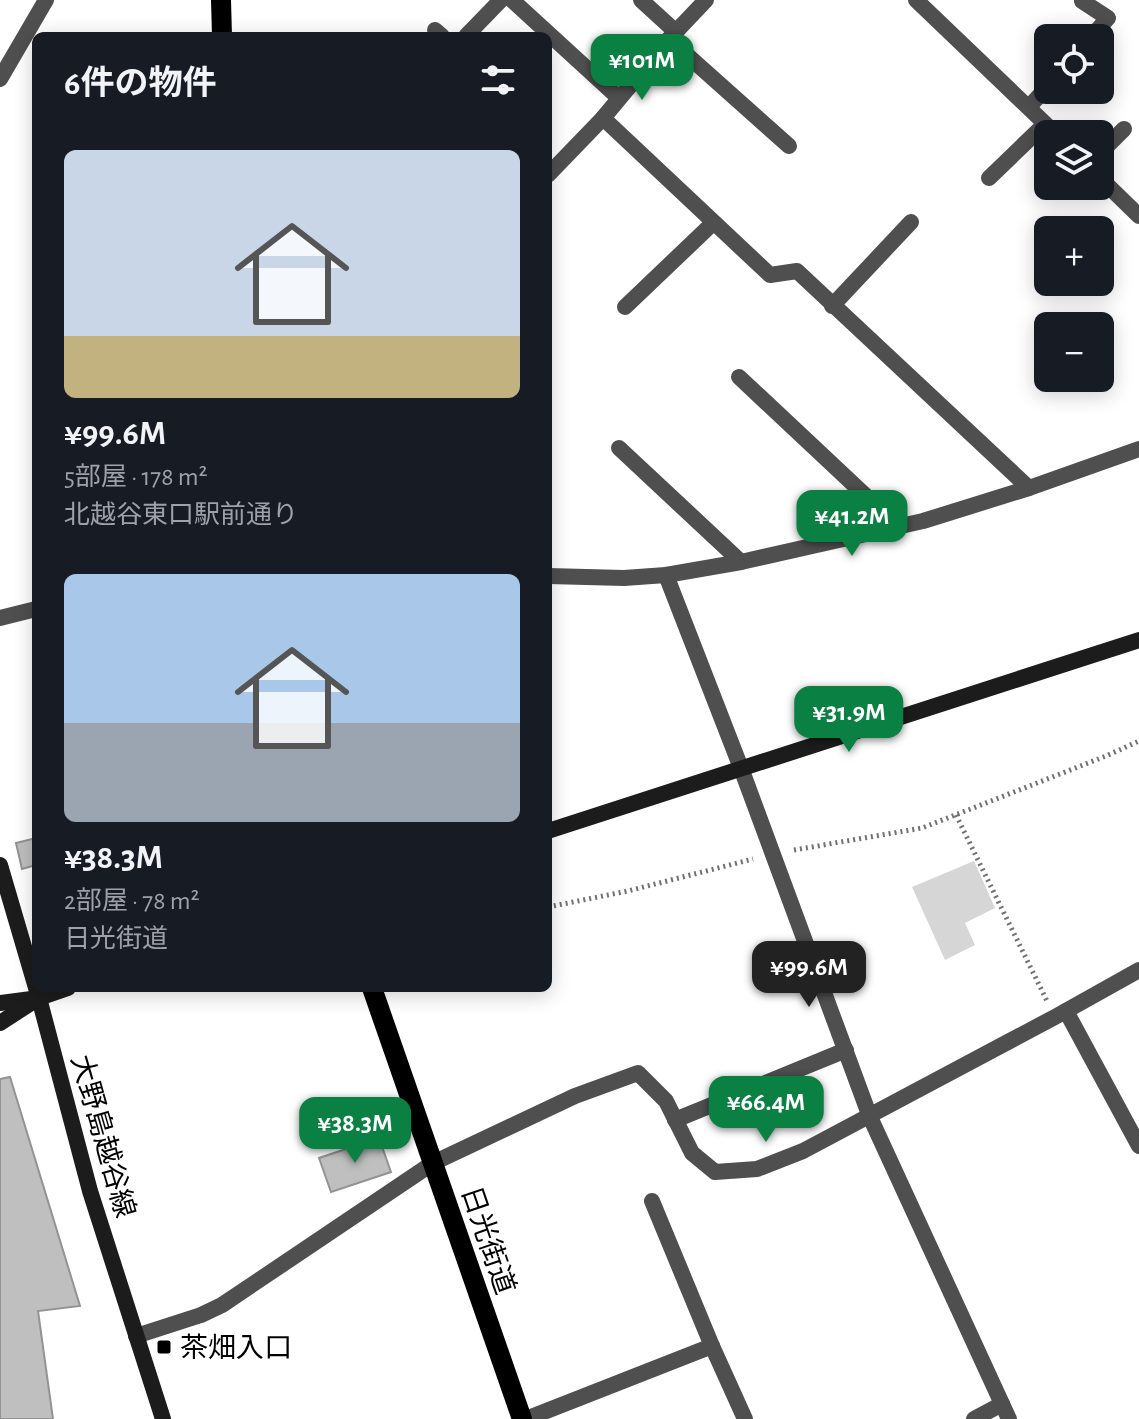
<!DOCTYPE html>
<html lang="ja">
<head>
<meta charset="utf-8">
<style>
  :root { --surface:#171b24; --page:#20242c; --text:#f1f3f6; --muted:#9ea1a6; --accent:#0b8043 }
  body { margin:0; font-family:"Alegreya Sans","Noto Sans JP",sans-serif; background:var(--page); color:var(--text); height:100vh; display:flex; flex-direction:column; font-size:30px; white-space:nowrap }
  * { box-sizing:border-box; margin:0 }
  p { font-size:26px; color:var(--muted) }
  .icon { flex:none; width:44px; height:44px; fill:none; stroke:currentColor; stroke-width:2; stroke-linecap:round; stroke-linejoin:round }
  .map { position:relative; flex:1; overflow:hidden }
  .sheet { position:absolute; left:32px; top:32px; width:520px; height:960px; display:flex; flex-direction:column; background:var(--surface); border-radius:12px; box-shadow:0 4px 20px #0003 }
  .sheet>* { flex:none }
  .tools { position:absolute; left:1034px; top:24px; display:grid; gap:16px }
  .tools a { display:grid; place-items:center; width:80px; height:80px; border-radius:12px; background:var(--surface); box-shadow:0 4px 20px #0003; font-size:40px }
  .price { position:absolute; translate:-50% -68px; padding:0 18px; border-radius:16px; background:var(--accent); color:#fff; font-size:26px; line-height:52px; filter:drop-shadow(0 2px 4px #0008) }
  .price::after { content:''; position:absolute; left:50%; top:48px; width:24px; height:18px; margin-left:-12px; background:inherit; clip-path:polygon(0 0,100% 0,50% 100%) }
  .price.on { background:#222; color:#fff }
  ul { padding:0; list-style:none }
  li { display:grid; align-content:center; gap:16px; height:424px; padding:0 32px }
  li span { display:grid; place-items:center; height:248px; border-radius:12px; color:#555 }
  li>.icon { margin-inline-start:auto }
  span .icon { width:144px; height:144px; fill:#fffc; stroke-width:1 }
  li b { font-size:34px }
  h2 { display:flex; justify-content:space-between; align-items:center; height:96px; padding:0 32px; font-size:34px }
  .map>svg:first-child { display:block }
  .green { fill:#d6d6d6 }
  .building { fill:#bfbfbf; stroke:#939393; stroke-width:2 }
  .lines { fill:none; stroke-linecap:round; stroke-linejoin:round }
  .path { stroke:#717171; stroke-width:5; stroke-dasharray:2 4; stroke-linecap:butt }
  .lane { stroke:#4f4f4f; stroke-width:16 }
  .street { stroke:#4f4f4f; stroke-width:16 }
  .secondary { stroke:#1c1c1c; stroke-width:16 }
  .primary { stroke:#000; stroke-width:20 }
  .poi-dot { fill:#000; stroke:#fff; stroke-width:3 }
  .labels { text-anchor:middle; stroke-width:7; stroke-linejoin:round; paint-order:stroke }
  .street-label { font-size:28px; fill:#000; stroke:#fff }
  .poi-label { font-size:28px; fill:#000; stroke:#fff; text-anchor:start }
</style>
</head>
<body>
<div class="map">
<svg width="1139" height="1419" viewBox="0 0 1139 1419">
  <rect width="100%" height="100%" fill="#fff"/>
  <polygon class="green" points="974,861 995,908 965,923 975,945 945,960 912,887"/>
  <g class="building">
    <polygon points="36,838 36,865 22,869 16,843"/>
    <polygon points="10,1077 80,1306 38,1311 53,1419 0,1419 0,1079"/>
    <polygon points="379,1138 391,1172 331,1192 319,1158"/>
  </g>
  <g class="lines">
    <g class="path">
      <polyline points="956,815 1047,1001"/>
      <polyline points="794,850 922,828 1106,756 1139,741"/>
      <polyline points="548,907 628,891 753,859"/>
    </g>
    <g class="lane">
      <polyline points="512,0 619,98"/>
      <polyline points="641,0 676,32"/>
      <polyline points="1082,1 1108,18 1090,38"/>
      <polyline points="435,30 442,36"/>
      <polyline points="466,36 501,0"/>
      <polyline points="669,39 789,146"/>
      <polyline points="1029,107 1048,86"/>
      <polyline points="603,118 770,275 797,271 1029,488"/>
      <polyline points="1100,153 1124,129"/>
      <polyline points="989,178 1045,124"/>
      <polyline points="832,306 911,222"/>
      <polyline points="625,307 713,223"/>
      <polyline points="739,377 899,527"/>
      <polyline points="619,448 741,562"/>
      <polyline points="1066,1011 1139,1146"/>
      <polyline points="675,1120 846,1050"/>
      <polyline points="136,1336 201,1315 222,1305 433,1163"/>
    </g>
    <g class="street">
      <polyline points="916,0 1056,134"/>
      <polyline points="0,79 46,0"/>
      <polyline points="548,175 603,118 669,39 706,0"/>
      <polyline points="1100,178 1139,216"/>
      <polyline points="666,575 741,768 870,1117 1009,1419"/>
      <polyline points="548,576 624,578 666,575 741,562 923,521 1029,488 1139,449"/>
      <polyline points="0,618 36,609"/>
      <polyline points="433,1163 575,1096 638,1073 666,1101 692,1153 715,1172 757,1169 803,1151 1055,1017 1139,970"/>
      <polyline points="652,1201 712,1346 745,1419"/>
      <polyline points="526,1419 712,1346"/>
      <polyline points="974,1419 1002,1404"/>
    </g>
    <g class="secondary">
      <polyline points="548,831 1139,640"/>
      <polyline points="0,865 39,998 90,1191 163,1419"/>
      <polyline points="0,1003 39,998 68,988"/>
      <polyline points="0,1023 34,1001"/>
    </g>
    <g class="primary">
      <polyline points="221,0 222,36"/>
      <polyline points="372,988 522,1419"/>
    </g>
  </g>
  <rect class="poi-dot" x="156" y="1339" width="16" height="16" rx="4"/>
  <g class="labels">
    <g class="street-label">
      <text transform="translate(104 1136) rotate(74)" y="10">大野島越谷線</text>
      <text transform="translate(489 1240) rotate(71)" y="10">日光街道</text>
    </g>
    <g class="poi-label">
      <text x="180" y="1357">茶畑入口</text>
    </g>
  </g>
</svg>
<div class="tools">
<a><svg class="icon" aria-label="locate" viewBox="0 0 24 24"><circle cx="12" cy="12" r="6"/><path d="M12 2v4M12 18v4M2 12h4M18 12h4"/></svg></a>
<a><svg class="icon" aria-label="layers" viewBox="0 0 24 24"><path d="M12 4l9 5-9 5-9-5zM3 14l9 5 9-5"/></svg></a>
<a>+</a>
<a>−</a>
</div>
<b class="price" style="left:642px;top:102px">¥101M</b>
<b class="price" style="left:852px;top:558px">¥41.2M</b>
<b class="price" style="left:849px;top:754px">¥31.9M</b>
<b class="price on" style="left:809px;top:1009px">¥99.6M</b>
<b class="price" style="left:766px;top:1144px">¥66.4M</b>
<b class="price" style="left:355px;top:1165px">¥38.3M</b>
<section class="sheet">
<h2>6件の物件<svg class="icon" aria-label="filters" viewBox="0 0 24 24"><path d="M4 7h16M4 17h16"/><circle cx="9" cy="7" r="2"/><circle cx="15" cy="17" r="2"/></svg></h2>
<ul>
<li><span style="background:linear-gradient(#c9d6e8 75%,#c2b280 0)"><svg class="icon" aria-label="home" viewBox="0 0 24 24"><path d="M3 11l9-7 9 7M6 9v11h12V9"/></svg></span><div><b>¥99.6M</b><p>5部屋 · 178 m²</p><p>北越谷東口駅前通り</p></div></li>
<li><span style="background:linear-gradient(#a9c7e8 60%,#9aa5b1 0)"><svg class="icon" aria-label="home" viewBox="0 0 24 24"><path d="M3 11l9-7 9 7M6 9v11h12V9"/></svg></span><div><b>¥38.3M</b><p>2部屋 · 78 m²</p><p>日光街道</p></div></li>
</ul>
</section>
</div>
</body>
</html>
